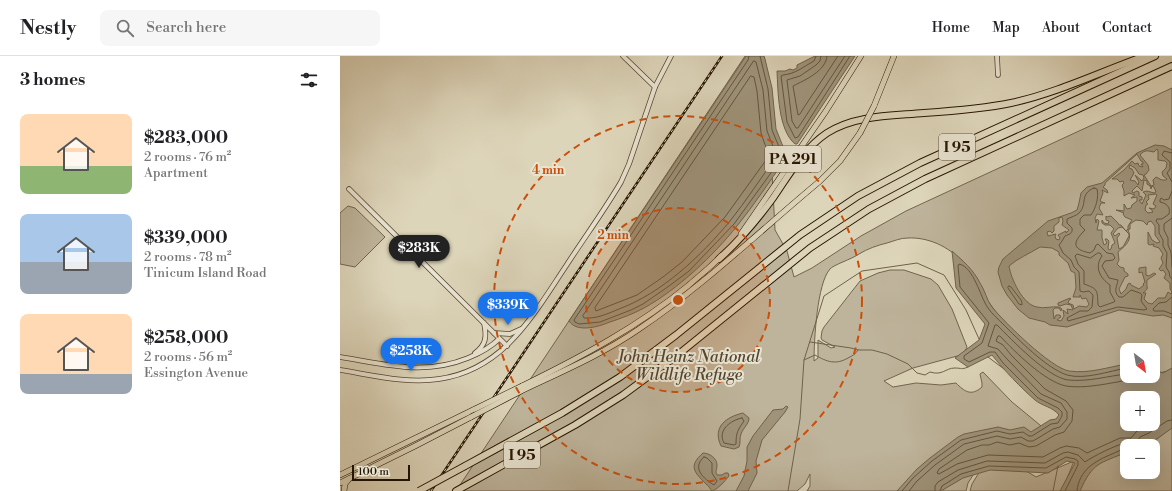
<!DOCTYPE html>
<html lang="en">
<head>
<meta charset="utf-8">
<style>
  :root { --surface:#fff; --page:#f6f6f6; --text:#202124; --muted:#757577; --line:#e0e0e0; --accent:#1a73e8 }
  body { margin:0; font-family:"Libre Bodoni",serif; background:var(--page); color:var(--text); height:100vh; display:flex; flex-direction:column; font-size:15px; white-space:nowrap }
  * { box-sizing:border-box; margin:0 }
  p { font-size:13px; color:var(--muted) }
  .icon { flex:none; width:22px; height:22px; fill:none; stroke:currentColor; stroke-width:2; stroke-linecap:round; stroke-linejoin:round }
  .map { position:relative; flex:1; overflow:hidden }
  .sheet { display:flex; flex-direction:column; background:var(--surface); width:340px }
  .sheet>* { flex:none }
  .needle { width:26px; rotate:149deg }
  .controls { position:absolute; left:780px; top:287px; display:grid; gap:8px }
  .controls a { display:grid; place-items:center; width:40px; height:40px; border-radius:8px; background:var(--surface); box-shadow:0 4px 16px #0002; font-size:20px }
  .scale { position:absolute; left:12px; bottom:10px; width:58px; box-sizing:border-box; padding-left:4px; border:2px solid #261501; border-top:0; font-size:11px; line-height:14px; white-space:nowrap; color:#261501; -webkit-text-stroke:3px #e9e4d2; paint-order:stroke }
  .price { position:absolute; translate:-50% -34px; padding:0 9px; border-radius:14px; background:var(--accent); color:#fff; font-size:13px; line-height:26px; filter:drop-shadow(0 1px 2px #0008) }
  .price::after { content:''; position:absolute; left:50%; top:24px; width:12px; height:9px; margin-left:-6px; background:inherit; clip-path:polygon(0 0,100% 0,50% 100%) }
  .price.selected { background:#222; color:#fff }
  ul { padding:0; list-style:none }
  li { display:flex; align-items:center; gap:12px; height:100px; padding:0 20px }
  li span { display:grid; place-items:center; flex:none; width:112px; height:80px; border-radius:8px; color:#555 }
  li>.icon { margin-inline-start:auto }
  span .icon { width:48px; height:48px; fill:#fffc; stroke-width:1 }
  li b { font-size:17px }
  h2 { display:flex; justify-content:space-between; align-items:center; height:48px; padding:0 20px; font-size:17px }
  header { display:flex; align-items:center; gap:24px; box-sizing:border-box; height:56px; padding:0 20px; background:var(--surface); border-bottom:1px solid var(--line) }
  header strong { font-size:19px }
  nav { display:flex; gap:22px; margin-inline-start:auto; font-size:14px }
  .search { width:280px; height:36px; background:var(--page); display:flex; align-items:center; gap:10px; box-sizing:border-box; padding:0 14px; border-radius:8px; color:var(--muted); font-size:15px }
  main { display:flex; flex:1; min-height:0 }
  .map>svg:first-child { display:block }
  .green { fill:#beb49b; stroke:#72644e; fill-rule:evenodd }
  .water { fill:#9f947b; stroke:#6f614a; fill-rule:evenodd }
  .lines { fill:none; stroke-linecap:round; stroke-linejoin:round }
  .shore { stroke:#62543e; stroke-width:1 }
  .stream { stroke:#6f614a; stroke-width:1 }
  .minor-casing { stroke:#54452f; stroke-width:5.5 }
  .major-casing { stroke:#261501; stroke-width:6 }
  .highway-casing { stroke:#261501; stroke-width:8 }
  .minor { stroke:#e9e4d2; stroke-width:4 }
  .major { stroke:#ddd5ba; stroke-width:5 }
  .highway { stroke:#ddd5ba; stroke-width:6 }
  .rail-casing { stroke:#261501; stroke-width:2.5 }
  .rail { stroke:#e9e4d2; stroke-width:1; stroke-dasharray:3; stroke-linecap:butt }
  .major-bridge-casing { stroke:#261501; stroke-width:6; stroke-linecap:butt }
  .highway-bridge-casing { stroke:#261501; stroke-width:8; stroke-linecap:butt }
  .major-bridge { stroke:#ddd5ba; stroke-width:5 }
  .highway-bridge { stroke:#ddd5ba; stroke-width:6 }
  .ring { fill:none; stroke:#cb4f0a; stroke-width:2; stroke-dasharray:7 5 }
  .labels { text-anchor:middle; stroke-width:4; stroke-linejoin:round; paint-order:stroke }
  .shield { fill:#e9e4d2; stroke:#605340; stroke-width:1 }
  .shield-label { font-size:15px; font-weight:bold; fill:#261501 }
  .park-label { font-size:16px; font-style:italic; fill:#54452f; stroke:#e9e4d2 }
  .centre { fill:#cb4f0a; stroke:#e9e4d2; stroke-width:2 }
  .ring-label { font-size:12px; text-anchor:middle; font-weight:bold; fill:#cb4f0a; stroke:#e9e4d2; stroke-width:4; stroke-linejoin:round; paint-order:stroke }
</style>
</head>
<body>
<header>
<strong>Nestly</strong>
<div class="search"><svg class="icon" aria-label="search" viewBox="0 0 24 24"><circle cx="10" cy="10" r="6"/><path d="M15 15l6 6"/></svg>Search here</div>
<nav><a>Home</a><a>Map</a><a>About</a><a>Contact</a></nav>
</header>
<main>
<section class="sheet">
<h2>3 homes<svg class="icon" aria-label="filters" viewBox="0 0 24 24"><path d="M4 7h16M4 17h16"/><circle cx="9" cy="7" r="2"/><circle cx="15" cy="17" r="2"/></svg></h2>
<ul>
<li><span style="background:linear-gradient(#ffd9b3 65%,#8fb573 0)"><svg class="icon" aria-label="home" viewBox="0 0 24 24"><path d="M3 11l9-7 9 7M6 9v11h12V9"/></svg></span><div><b>$283,000</b><p>2 rooms · 76 m²</p><p>Apartment</p></div></li>
<li><span style="background:linear-gradient(#a9c7e8 60%,#9aa5b1 0)"><svg class="icon" aria-label="home" viewBox="0 0 24 24"><path d="M3 11l9-7 9 7M6 9v11h12V9"/></svg></span><div><b>$339,000</b><p>2 rooms · 78 m²</p><p>Tinicum Island Road</p></div></li>
<li><span style="background:linear-gradient(#ffd9b3 75%,#9aa5b1 0)"><svg class="icon" aria-label="home" viewBox="0 0 24 24"><path d="M3 11l9-7 9 7M6 9v11h12V9"/></svg></span><div><b>$258,000</b><p>2 rooms · 56 m²</p><p>Essington Avenue</p></div></li>
</ul>
</section>
<div class="map">
<svg width="832" height="435" viewBox="0 0 832 435">
  <rect width="100%" height="100%" fill="#ddd5ba"/>
  <filter id="stains"><feTurbulence type="fractalNoise" baseFrequency=".005" numOctaves="4"/><feColorMatrix values="0 0 0 0 .2 0 0 0 0 .09 0 0 0 0 .02 0 0 0 .5 -.17"/></filter>
  <radialGradient id="worn" r=".72"><stop offset=".6" stop-color="#630" stop-opacity="0"/><stop offset="1" stop-color="#630" stop-opacity=".3"/></radialGradient>
  <g class="green">
    <path d="M405 0H415L432 117 435 174 447 195 454 221 472 212 521 180 566 155 832 32V314L823 316 816 321 739 345C711 315 683 286 656 256 643 241 635 221 622 206 609 190 587 181 568 182 560 182 554 185 547 187 538 189 527 193 519 198 512 203 493 209 490 213 477 227 474 285 474 305L478 302V284L491 292 495 291 482 284 481 282 482 275 484 271 520 225 538 217 550 214H564L591 223 598 229 612 253 627 291 624 297 621 299 573 312 544 325 553 331 576 327 601 329 616 327C624 335 631 341 642 331V327L640 318 643 316 672 346 706 374 581 435H467L470 430V418L465 428 457 435H116ZM787 294H813V320H787Z"/>
    <polygon points="8,150 15,152 45,181 15,211 0,208 0,157"/>
    <path d="M832 356V435H728L729 429 813 368ZM787 390H813V416H787Z"/>
    <polygon points="734,405 722,435 630,435 632,428 640,415 675,408 696,421"/>
    <polygon points="635,416 628,427 626,435 590,435"/>
  </g>
  <g class="water">
    <path d="M406 0H424L425 3 432 32 436 73 446 98 445 104C429 126 414 149 397 170 374 199 337 234 304 252 293 258 282 262 270 266 258 271 237 277 229 265Z"/>
    <path d="M475 0H515L457 88H455C438 74 438 35 437 15H445L450 13 453 14 457 12V9Z"/>
    <path d="M815 89 824 90 832 94V236L830 233V227L824 222 826 218 823 214 821 215 819 213 823 207 821 202 823 198 819 192 813 190 814 188 810 189 808 188V176L812 184 817 187 820 186 815 179V170L811 165 808 166 807 169 803 165 796 164 790 168V173L788 174C793 184 785 190 778 196L779 204 777 208 780 211 784 212V215L788 218V220L785 221 779 233 781 238 786 233 788 228 790 227 791 229 799 233 804 229 803 228 805 226 802 216 799 217V212L806 211V219L809 220 814 217 816 218 807 224C806 234 810 231 803 237H806L804 243 808 247 812 248 818 242H825L828 236 831 238 832 236V262L823 259 813 260 779 254 727 271 710 269 705 266 689 262 678 253 667 239 662 230 658 216 659 211 663 203 708 165 731 157 737 154 739 147 741 137 747 131 762 127 797 97ZM817 93 818 95V104L825 105 827 107 826 112 822 116 823 120 827 123 826 124H822L816 121 813 124 814 129 811 130 804 119 806 118 809 114 808 109 800 99C805 93 808 95 814 96ZM797 98 801 105 803 106V108H801L803 111 799 110 798 107 795 108 792 105 784 114 772 123H777L780 126 783 125 784 127 782 129 784 135V140L789 137 795 139 791 142 797 141V145L792 149 791 152 787 153 784 148V155L776 154 784 157 783 158 785 161 792 164 788 170V173L786 175 781 169H779L778 167 771 160 767 161 766 160V164L769 165 768 168 764 167 762 164V167L765 169H770L774 173 771 177 775 187 772 189 771 193 769 194 768 192 769 185 767 183H765L767 187 764 189 762 182V174H757L759 165 757 163 756 167 755 162 757 158 763 159 759 152 761 147H765L762 146 760 145 763 137 762 134 768 137 767 134 763 131 765 129V127ZM790 109 795 112 799 118 803 119 804 122 802 125 795 119 799 126 798 129 795 125 790 124 794 117 792 113 789 112ZM804 124 807 125V128L810 130 811 133 812 130 814 131 816 136 814 137 807 135 803 136 806 139 802 148 799 144H802V141L799 140V136L797 135 793 137 792 135 797 130 802 135ZM816 138 817 139 813 148 816 150 814 153 809 152 811 153 813 156 808 157 805 154 806 149 808 148 806 146 809 143 808 139ZM722 161 723 165 722 169 729 174 726 177V175L718 179 720 182 719 184 716 183 715 180 716 178 708 180 707 176 710 175 712 177 714 175V170L719 166V162ZM782 171 789 178V180L783 191 779 193 777 182 780 178 779 177 775 180 773 178 778 172ZM700 191 712 192 719 196V199L728 207 731 215 735 217 736 232 733 241H740V239L742 243 746 242 749 248 747 251 739 250 734 253 733 249 728 247 729 244 731 243 730 242 718 247V249L720 250 726 248 731 249 733 254 727 253 728 258 723 254 724 260 721 265 717 264 721 261 720 259H716L714 263 713 254 715 252H719L721 255 722 253 719 251C712 250 704 253 697 251 683 249 671 223 669 210 678 202 689 198 700 191Z"/>
    <path d="M612 195C623 205 633 213 640 227 645 234 647 245 652 251 665 267 711 312 729 315 749 318 768 311 787 308V320H813V313L823 317 832 312V372L814 385 801 390H787V396C759 408 753 406 740 435H720L735 407 727 405 708 417 650 414 623 422 601 435H557L577 413 590 402 618 381 624 378 658 371 670 374 684 371 691 376 710 364 716 363 719 359C713 351 702 350 695 344 681 332 664 314 652 299L628 311 615 302 639 284 645 268 616 232ZM787 342H813V368H787Z"/>
    <polygon points="446,350 448,351 445,356 422,384 416,405 417,417 408,435 396,435 404,420 407,405 407,391 413,380 433,354 443,353"/>
    <path d="M403 357 409 362C409 368 403 372 401 378 399 383 401 386 399 391L394 393 381 390C372 371 386 361 403 357Z"/>
    <path d="M363 397C369 397 377 402 377 409 377 414 375 415 377 419H382L385 417H388L389 420C384 426 378 433 372 435 370 433 369 430 366 428 354 416 348 410 363 397Z"/>
  </g>
  <g class="lines">
    <g class="shore">
      <polyline points="409,0 408,4 234,264 235,266 239,268 260,266 291,254 303,248 329,230 349,215 394,168 441,103 442,98 432,74 428,33 420,0"/>
      <path d="M476 0 474 5C463 11 455 18 443 19L441 20 447 66 455 82 458 81 510 0"/>
      <polyline points="481,0 480,5 476,9 460,20 447,24 452,65 456,72 458,72 505,0"/>
      <path d="M487 0C486 15 465 24 453 30L458 59 460 58 463 53 498 0"/>
      <path d="M414 5 416 6 423 34 427 75 436 98V101C421 122 406 145 390 165 361 200 322 237 279 253 267 258 256 263 244 262L243 260Z"/>
      <polygon points="411,20 414,21 417,35 421,77 429,100 385,161 342,206 323,221 297,239 256,255 255,252"/>
      <polyline points="832,97 824,95 822,99 830,106 830,113 827,117 832,126"/>
      <path d="M754 132 757 133C759 141 756 152 751 159H744L740 163V169L745 174C734 185 730 193 750 197L754 194 756 189 758 188 767 197 773 198 775 202 773 204 765 205 762 210 769 222 778 224C777 231 773 235 779 241H783L791 234 800 237 802 239 801 245 807 253 804 254 778 251 728 265 727 262 740 255H748L752 251 753 239 749 235 743 236 740 235 739 216 734 211 731 204 723 197 719 189 722 185 725 180C729 178 733 178 732 172L727 167V163C731 161 736 160 739 157 748 148 739 138 754 132Z"/>
      <path d="M832 135 829 143 824 144 821 142 820 144V146C826 147 831 151 829 158L822 163H817L816 165 819 169V177L823 184V190L827 197 826 211 829 216 830 221 832 223"/>
      <polyline points="832,162 824,168 824,174 828,182 828,189 831,196 832,211"/>
      <path d="M758 197H760L762 200C754 211 760 222 770 229V236L775 245 774 246 760 251 758 249C757 235 759 233 744 228V215L738 208 735 200 737 198 750 202Z"/>
      <polygon points="669,230 671,231 681,244 682,247 682,249 679,248 668,232"/>
      <polyline points="832,241 826,246 819,247 813,253 814,255 824,255 832,258"/>
      <path d="M796 320C788 325 776 326 766 328 753 330 739 332 726 330 705 326 674 295 660 280H658L656 285 663 289 671 299 705 333 726 345 733 354 732 365 724 376 715 379 696 390 689 391 679 387 670 389 657 386 649 389H642L627 394 599 413 597 417 599 418 617 408 648 399 703 401 720 392 726 390 739 392 747 397 780 382H791L797 375 811 368"/>
      <path d="M402 362 404 365C398 374 396 376 396 388L394 389 384 387C377 374 391 364 402 362Z"/>
      <polyline points="794,390 800,381 809,377 827,365 832,364"/>
      <path d="M364 401 367 402 372 407V417L377 425 374 429C364 423 351 412 364 401Z"/>
      <path d="M562 435 573 422 592 405 621 384 657 375 670 378 683 376 689 380H692L711 368 718 367 722 360V356L718 352 698 342 663 307 655 296H650L629 306 624 303V300L642 287 649 267 620 231 618 210 619 208C634 211 640 241 648 252 652 258 658 263 663 268 678 283 706 312 727 319 745 324 769 315 787 312"/>
      <path d="M569 435 577 425 595 409 624 388 657 380 670 383 681 381 688 385H693L713 373 720 371 727 363V356L721 347 701 338 667 303 658 293 648 290 655 269H657C672 284 707 321 728 324 749 326 767 320 787 318"/>
      <path d="M595 435V430L598 426 618 414 647 405 705 407 723 397 728 396 738 399 745 406C752 401 779 387 787 387 790 388 791 389 793 390"/>
      <polyline points="600,435 602,430 621,418 649,410 706,412 726,401 735,403 738,405 738,409 725,435"/>
      <path d="M737 435C739 414 755 405 772 398 777 396 782 393 787 392"/>
    </g>
    <g class="stream">
      <path d="M470 286 511 292 518 294H532L547 298 568 308 577 317 585 319 590 316C603 320 605 312 615 312 622 312 621 314 628 311"/>
      <polyline points="648,301 664,313"/>
      <path d="M464 304 475 299C487 306 496 309 508 302 512 300 516 298 518 294"/>
      <polyline points="448,435 460,363 464,304 484,240 522,215 577,207 604,219 626,254 639,283"/>
      <polyline points="713,435 718,410"/>
    </g>
    <g class="minor-casing">
      <g id="minor">
        <polyline points="283,0 315,31"/>
        <polyline points="657,0 658,19"/>
        <polyline points="9,133 167,290"/>
        <polyline points="154,277 170,278 181,273"/>
        <path d="M135 297C146 289 147 281 144 267"/>
        <path d="M0 301C45 308 84 320 128 302 140 297 150 292 159 283"/>
        <path d="M0 314C32 319 67 328 99 323 164 314 193 259 226 210 244 182 264 155 281 126L289 108 315 31 331 0"/>
      </g>
    </g>
    <g class="major-casing">
      <g id="major">
        <polyline points="534,50 554,0"/>
        <polyline points="401,178 486,55 521,0"/>
        <path d="M182 330C241 301 298 271 349 229 359 220 371 211 381 200"/>
        <path d="M183 334C223 315 263 298 299 273 362 231 421 174 480 125L500 105 520 77"/>
        <polyline points="0,419 135,353"/>
        <polyline points="0,427 75,390 131,361"/>
        <polyline points="4,435 5,428 9,423"/>
      </g>
    </g>
    <g class="highway-casing">
      <g id="highway">
        <path d="M379 203C399 185 417 164 433 142 449 119 463 93 487 77 515 59 551 60 584 57 613 55 642 53 671 47 717 37 760 16 805 0"/>
        <polyline points="125,410 222,357 280,321 336,279 460,179 518,140 580,107 815,0"/>
        <polyline points="116,435 235,369 283,339 340,297 470,192 529,153 585,123 832,10"/>
      </g>
    </g>
    <use href="#minor" class="minor"/>
    <use href="#major" class="major"/>
    <use href="#highway" class="highway"/>
    <g class="rail-casing">
      <polyline id="rail" points="91,435 382,0"/>
    </g>
    <use href="#rail" class="rail"/>
    <g class="major-bridge-casing">
      <g id="major-bridge">
        <polyline points="520,77 534,50"/>
        <polyline points="135,353 182,330"/>
        <polyline points="131,361 183,334"/>
      </g>
    </g>
    <g class="highway-bridge-casing">
      <polyline id="highway-bridge" points="79,435 125,410"/>
    </g>
    <use href="#major-bridge" class="major-bridge"/>
    <use href="#highway-bridge" class="highway-bridge"/>
  </g>
  <circle cx="338" cy="244" r="92" fill="#cb4f0a" fill-opacity=".12"/>
  <g class="ring">
    <circle cx="338" cy="244" r="92"/>
    <circle cx="338" cy="244" r="184"/>
  </g>
  <g class="labels">
    <g class="shield">
      <rect x="599" y="78" width="36" height="26" rx="3"/>
      <rect x="425" y="90" width="56" height="26" rx="3"/>
      <rect x="164" y="386" width="36" height="26" rx="3"/>
    </g>
    <g class="shield-label">
      <text x="617" y="96">I 95</text>
      <text x="453" y="108">PA 291</text>
      <text x="182" y="404">I 95</text>
    </g>
    <g class="park-label">
      <text x="349" y="306">John Heinz National<tspan x="349" dy="18">Wildlife Refuge</tspan></text>
    </g>
  </g>
  <circle cx="338" cy="244" r="6" class="centre"/>
  <g class="ring-label">
    <text x="208" y="118">4 min</text>
    <text x="273" y="183">2 min</text>
  </g>
  <rect width="100%" height="100%" filter="url(#stains)"/>
  <rect width="100%" height="100%" fill="url(#worn)"/>
</svg>
<div class="controls">
<a><svg class="needle" viewBox="-14 -14 28 28"><path d="M0-13l5 13h-10z" fill="#e53935"/><path d="M0 13l5-13h-10z" fill="#757577"/></svg></a>
<a>+</a>
<a>−</a>
</div>
<div class="scale">100 m</div>
<b class="price selected" style="left:79px;top:213px">$283K</b>
<b class="price" style="left:168px;top:270px">$339K</b>
<b class="price" style="left:71px;top:316px">$258K</b>
</div>
</main>
</body>
</html>
